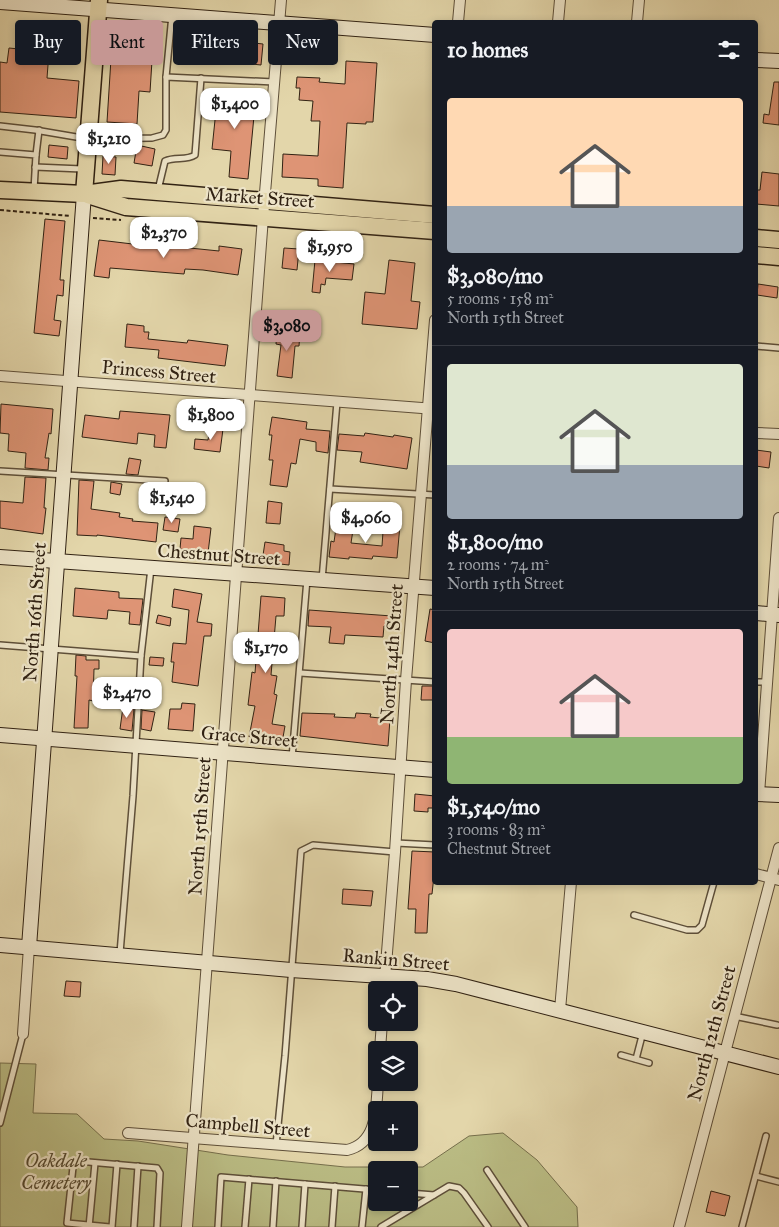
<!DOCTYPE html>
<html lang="en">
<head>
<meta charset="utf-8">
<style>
  :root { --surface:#171b24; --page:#242831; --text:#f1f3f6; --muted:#9ea1a6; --line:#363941; --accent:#c59692 }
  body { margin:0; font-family:"IM FELL Great Primer",serif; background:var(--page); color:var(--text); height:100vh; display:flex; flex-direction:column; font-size:19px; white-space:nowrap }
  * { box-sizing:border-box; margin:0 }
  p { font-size:16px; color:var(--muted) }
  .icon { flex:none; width:28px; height:28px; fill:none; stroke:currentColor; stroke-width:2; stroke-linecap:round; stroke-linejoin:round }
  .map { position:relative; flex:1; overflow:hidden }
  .details { position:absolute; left:432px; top:20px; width:326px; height:865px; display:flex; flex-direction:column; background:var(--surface); border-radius:5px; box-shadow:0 2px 8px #0003 }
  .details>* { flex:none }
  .top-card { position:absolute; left:15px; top:20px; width:342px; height:45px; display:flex; gap:10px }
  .fabs { position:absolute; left:368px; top:981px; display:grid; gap:10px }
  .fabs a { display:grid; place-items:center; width:50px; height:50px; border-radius:5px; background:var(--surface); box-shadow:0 2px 8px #0003; font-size:25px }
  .price { position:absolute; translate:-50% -42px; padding:0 11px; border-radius:10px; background:#fff; color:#222; font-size:16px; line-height:32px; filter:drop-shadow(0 1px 2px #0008) }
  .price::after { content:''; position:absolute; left:50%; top:30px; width:15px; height:11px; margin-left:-8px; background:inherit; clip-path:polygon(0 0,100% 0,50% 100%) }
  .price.selected { background:var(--accent); color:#111 }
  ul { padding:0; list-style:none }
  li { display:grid; align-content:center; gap:10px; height:265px; padding:0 15px }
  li+li { border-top:1px solid var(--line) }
  li span { display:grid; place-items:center; height:155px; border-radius:5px; color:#555 }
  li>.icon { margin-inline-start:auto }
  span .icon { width:90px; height:90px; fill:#fffc; stroke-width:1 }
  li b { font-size:21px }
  h2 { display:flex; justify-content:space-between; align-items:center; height:60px; padding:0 15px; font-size:21px }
  .pill { padding:0 18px; border-radius:5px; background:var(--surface); box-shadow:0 2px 8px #0003; font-size:18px; line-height:45px }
  .pill.selected { background:var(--accent); color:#111 }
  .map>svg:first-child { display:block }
  .green { fill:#babc84; stroke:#766f4c; fill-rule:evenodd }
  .building { fill:#de9475; stroke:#312213 }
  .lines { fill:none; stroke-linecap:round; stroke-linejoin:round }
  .lane-casing { stroke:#5e4f39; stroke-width:8 }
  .street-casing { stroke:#5e4f39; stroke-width:12 }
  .secondary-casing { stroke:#312213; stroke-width:16 }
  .primary-casing { stroke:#312213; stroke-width:19 }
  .path { stroke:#312213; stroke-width:2; stroke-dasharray:4 2.5; stroke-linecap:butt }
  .lane { stroke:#ede4c8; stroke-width:5 }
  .street { stroke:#ede4c8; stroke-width:10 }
  .secondary { stroke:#ede4c8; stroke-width:14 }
  .primary { stroke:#e3d6aa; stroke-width:16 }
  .labels { text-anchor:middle; stroke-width:4.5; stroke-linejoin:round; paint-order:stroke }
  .street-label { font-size:19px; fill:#312213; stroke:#ede4c8 }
  .park-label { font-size:19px; font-style:italic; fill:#53482f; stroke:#ede4c8 }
</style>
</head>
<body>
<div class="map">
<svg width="779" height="1227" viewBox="0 0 779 1227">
  <rect width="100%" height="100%" fill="#e3d6aa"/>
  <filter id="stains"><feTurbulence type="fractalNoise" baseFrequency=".004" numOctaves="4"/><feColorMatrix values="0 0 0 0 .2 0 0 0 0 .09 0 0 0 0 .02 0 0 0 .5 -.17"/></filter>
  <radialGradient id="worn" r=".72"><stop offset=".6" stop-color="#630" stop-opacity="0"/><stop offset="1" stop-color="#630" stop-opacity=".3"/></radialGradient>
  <path class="green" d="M0 1063 36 1064 33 1113 77 1114 104 1139 138 1141 228 1155 345 1167H423L469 1136 503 1133 537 1160 577 1207 578 1227H0ZM376 1170H409V1202H376Z"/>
  <g class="building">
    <polygon points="113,27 154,29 150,92 139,91 137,124 107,122"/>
    <polygon points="218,39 263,44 261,65 215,60"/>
    <polygon points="9,48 49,52 47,78 79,81 76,118 0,112 0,62 7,63"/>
    <polygon points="346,61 377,63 373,122 366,122 366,124 347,123 343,188 318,186 318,179 282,177 283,154 318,156 320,121 311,121 313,101 299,100 300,88 296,88 297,77 320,78 319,82 345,84"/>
    <polygon points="774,82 779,82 779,125 763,123 764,114 769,115"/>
    <polygon points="218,91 256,95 248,179 229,177 231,151 212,149"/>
    <polygon points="49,145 68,147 67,159 48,157"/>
    <polygon points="137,145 155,149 152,166 134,163"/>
    <polygon points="103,156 116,157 115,175 102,174"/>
    <polygon points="762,172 779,174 779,206 756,204 756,190 760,190"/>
    <polygon points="45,219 65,221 60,280 64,280 63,296 57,295 54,320 61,321 59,336 34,333"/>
    <polygon points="99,240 141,245 141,243 219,251 219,246 242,249 238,275 203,270 185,269 184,274 110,268 109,278 94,276"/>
    <polygon points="284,248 299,249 297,270 282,268"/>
    <polygon points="315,260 354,264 352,280 326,278 325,285 321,284 320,293 312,292"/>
    <polygon points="389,260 415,263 411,301 420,302 417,329 362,324 365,292 385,294"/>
    <polygon points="758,284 778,287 777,298 757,295"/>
    <polygon points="127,324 144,326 144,332 149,332 148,339 187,343 188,340 228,345 225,366 158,358 159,350 125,347"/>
    <polygon points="277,330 300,332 299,346 295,346 292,378 277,376 281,345 276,344"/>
    <polygon points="1,404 53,409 51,434 49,433 45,458 49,458 48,470 25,468 26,453 8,451 9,434 0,433"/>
    <polygon points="120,411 170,415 166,448 154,447 155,435 138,433 137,444 82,437 85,415 119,419"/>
    <polygon points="272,417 307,422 306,429 330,431 328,453 316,451 316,442 300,439 296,464 291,463 287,487 270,485 273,460 269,460 272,435 269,435"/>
    <polygon points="210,428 223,429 220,452 194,449 195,439 208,440"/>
    <polygon points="365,433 393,437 394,435 412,438 407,469 360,462 362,452 337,450 339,434 364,436"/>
    <polygon points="756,450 771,452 769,468 756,466"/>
    <polygon points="129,458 141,460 138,475 126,474"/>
    <polygon points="25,477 46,478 44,508 46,508 43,534 0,528 0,501 23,503"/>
    <polygon points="79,480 94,481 91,509 120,513 119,517 133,519 132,521 158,523 156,542 97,535 97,536 77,535"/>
    <polygon points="111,482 122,484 120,495 110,493"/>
    <polygon points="268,501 282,503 280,524 266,523"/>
    <polygon points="165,517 180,519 178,532 163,530"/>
    <polygon points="384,517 392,518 392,524 400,525 397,558 373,556 372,559 349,557 349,559 329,557 331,541 334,542 336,528 353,530 351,543 382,546"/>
    <polygon points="194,526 211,528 208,553 180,549 181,538 193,539"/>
    <polygon points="265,542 284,545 284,551 290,552 289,565 262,562"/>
    <polygon points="75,588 119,592 119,598 143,599 140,625 129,624 130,612 108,610 107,619 73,616"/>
    <polygon points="174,589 202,594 197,622 212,624 211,636 204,636 198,686 172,682 174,662 171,662 173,643 186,644 189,610 172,607"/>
    <polygon points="261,596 285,598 284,616 276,616 271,675 277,676 274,694 277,695 272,724 285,726 282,743 249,737 255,706 248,705 252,672 255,673"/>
    <polygon points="430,609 435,610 435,643 425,641"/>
    <polygon points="309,610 392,616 391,627 384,626 383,637 345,635 344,644 329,643 331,627 308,626"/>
    <polygon points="158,615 171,618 170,626 156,623"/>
    <polygon points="76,655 86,656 86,660 99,660 99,669 94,669 93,701 89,700 88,728 74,728 77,676 75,676"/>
    <polygon points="150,657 164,658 163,666 149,665"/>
    <polygon points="422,686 435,686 435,700 421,700"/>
    <polygon points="182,703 195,704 193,731 168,729 170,709 181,709"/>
    <polygon points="123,707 134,709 132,731 120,729"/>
    <polygon points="142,710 155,712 151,731 141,729"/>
    <polygon points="302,713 335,714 334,717 355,718 356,713 371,714 370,717 390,719 388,746 300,736"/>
    <polygon points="415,794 435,796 435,808 428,808 428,812 414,811"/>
    <polygon points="412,851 435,852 435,866 432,894 429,894 427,933 415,933 416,909 408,909"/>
    <polygon points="343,889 373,891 371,906 342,904"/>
    <polygon points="66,981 81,982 80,997 64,996"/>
    <polygon points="711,1191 730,1196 725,1216 706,1212"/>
  </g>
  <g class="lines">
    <g class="lane-casing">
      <g id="lane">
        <polyline points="166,77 172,15"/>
        <polyline points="0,126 35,130 88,139 152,138 163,135 166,130 166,77 274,82"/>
        <polyline points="0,152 36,155 34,190"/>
        <polyline points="36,155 39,130"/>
        <polyline points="35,167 82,169"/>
        <path d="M158 190 165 161C175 156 186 161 195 155L201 78"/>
        <polyline points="756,346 779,348"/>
        <polyline points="0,471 165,481"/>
        <polyline points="330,489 435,495"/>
        <polyline points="322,580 337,402"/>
        <polyline points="0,645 141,656"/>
        <polyline points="300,673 435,682"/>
        <polyline points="756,682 766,682"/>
        <polyline points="292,758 307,579"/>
        <polyline points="396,843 435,845"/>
        <polyline points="634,915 687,930 697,930 702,925 714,882"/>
        <polyline points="120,953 133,796 141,656 151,568"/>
        <polyline points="734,1016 777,1025"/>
        <polyline points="621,1055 649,1063"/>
        <polyline points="636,1059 643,1032"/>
        <polyline points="0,1123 23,1034"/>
        <polyline points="276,1145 285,1056 301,851 313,845 395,852"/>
        <polyline points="487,1170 525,1227"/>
        <polyline points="756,1176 779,1182"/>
        <polyline points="409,1193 434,1195"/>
        <polyline points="89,1227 95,1163"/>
        <polyline points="110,1227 67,1223 73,1167 77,1161 157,1168 160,1173 157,1227"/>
        <polyline points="112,1227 117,1164"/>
        <polyline points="134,1227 138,1166"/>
        <polyline points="218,1227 221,1177 376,1190"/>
        <polyline points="245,1227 249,1179"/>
        <polyline points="273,1227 276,1181"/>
        <polyline points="302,1227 305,1184"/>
        <polyline points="332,1227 335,1186"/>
        <polyline points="362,1227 366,1189"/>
        <polyline points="381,1227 449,1186 459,1188 464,1193 488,1227"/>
        <polyline points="742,1227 766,1136"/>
      </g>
    </g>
    <g class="street-casing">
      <g id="street">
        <polyline points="458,22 460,0"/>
        <polyline points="558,22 560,0"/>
        <polyline points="637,22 639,0"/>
        <polyline points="0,376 435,409"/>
        <polyline points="756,433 779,434"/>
        <polyline points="759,794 779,518"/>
        <polyline points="756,874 779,880"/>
        <polyline points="384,990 395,852 406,680 435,320"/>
        <polyline points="560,1010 571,882"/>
        <polyline points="23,1034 29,947"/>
        <polyline points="380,1050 382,1022"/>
        <path d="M128 1133 347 1150C378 1143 376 1108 378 1082"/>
        <polyline points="187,1227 263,217 281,0"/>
        <polyline points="679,1227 779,848"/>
      </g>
    </g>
    <g class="secondary-casing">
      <g id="secondary">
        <polyline points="0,2 435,35"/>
        <polyline points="756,60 779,61"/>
        <polyline points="0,557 435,588"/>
        <polyline points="756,613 779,615"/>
        <polyline points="0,735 435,770"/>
        <polyline points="756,794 779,795"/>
        <polyline points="0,945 291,970 427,979 456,984 779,1067"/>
        <polyline points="29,947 84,194"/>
      </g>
    </g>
    <g class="primary-casing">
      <g id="primary">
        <polyline points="0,190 84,194 121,189 435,215"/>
        <polyline points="84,194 99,0"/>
        <polyline points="88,195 126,207 435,231"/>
        <polyline points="756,238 779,240"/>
        <polyline points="756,255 779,257"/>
      </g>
    </g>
    <g class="path">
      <polyline points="0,210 71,216"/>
      <polyline points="93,218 121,220"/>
    </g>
    <use href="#lane" class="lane"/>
    <use href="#street" class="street"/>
    <use href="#secondary" class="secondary"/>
    <use href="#primary" class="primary"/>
  </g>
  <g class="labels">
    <g class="street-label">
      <text transform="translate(260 197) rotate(4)" y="7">Market Street</text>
      <text transform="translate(159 371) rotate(5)" y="7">Princess Street</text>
      <text transform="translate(219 554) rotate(4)" y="7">Chestnut Street</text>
      <text transform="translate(34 612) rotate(-86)" y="7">North 16th Street</text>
      <text transform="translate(391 654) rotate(-86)" y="7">North 14th Street</text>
      <text transform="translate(249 736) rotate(5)" y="7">Grace Street</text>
      <text transform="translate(199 826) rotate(-86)" y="7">North 15th Street</text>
      <text transform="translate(396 959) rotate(5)" y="7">Rankin Street</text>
      <text transform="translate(711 1033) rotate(-75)" y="7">North 12th Street</text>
      <text transform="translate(248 1125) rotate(5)" y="7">Campbell Street</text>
    </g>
    <g class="park-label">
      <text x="56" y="1167">Oakdale<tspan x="56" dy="22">Cemetery</tspan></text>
    </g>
  </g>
  <rect width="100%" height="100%" filter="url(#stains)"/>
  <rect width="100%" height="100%" fill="url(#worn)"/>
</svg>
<div class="fabs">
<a><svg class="icon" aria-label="locate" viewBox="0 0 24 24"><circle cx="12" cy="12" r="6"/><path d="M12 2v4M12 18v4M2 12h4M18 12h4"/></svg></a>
<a><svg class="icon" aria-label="layers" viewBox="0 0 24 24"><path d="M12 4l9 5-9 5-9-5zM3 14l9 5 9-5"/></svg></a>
<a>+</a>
<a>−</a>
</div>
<b class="price" style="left:235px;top:130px">$1,400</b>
<b class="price" style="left:109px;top:165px">$1,210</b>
<b class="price" style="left:164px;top:259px">$2,370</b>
<b class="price" style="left:330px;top:273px">$1,950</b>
<b class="price selected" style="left:287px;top:352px">$3,080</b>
<b class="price" style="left:211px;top:441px">$1,800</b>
<b class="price" style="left:172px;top:524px">$1,540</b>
<b class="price" style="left:366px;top:544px">$4,060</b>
<b class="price" style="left:266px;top:674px">$1,170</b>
<b class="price" style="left:127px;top:719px">$2,470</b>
<div class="top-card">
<a class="pill">Buy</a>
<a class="pill selected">Rent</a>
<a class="pill">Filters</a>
<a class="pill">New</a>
</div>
<section class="details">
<h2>10 homes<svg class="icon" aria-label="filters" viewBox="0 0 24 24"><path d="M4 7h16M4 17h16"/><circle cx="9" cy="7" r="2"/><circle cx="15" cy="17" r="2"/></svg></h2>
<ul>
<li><span style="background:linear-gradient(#ffd9b3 70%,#9aa5b1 0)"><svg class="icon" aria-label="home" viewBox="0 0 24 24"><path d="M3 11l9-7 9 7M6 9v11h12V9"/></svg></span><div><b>$3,080/mo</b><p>5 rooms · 158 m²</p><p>North 15th Street</p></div></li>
<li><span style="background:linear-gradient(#dfe7d0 65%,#9aa5b1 0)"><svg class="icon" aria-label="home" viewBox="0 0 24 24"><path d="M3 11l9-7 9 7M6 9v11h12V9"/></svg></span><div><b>$1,800/mo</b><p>2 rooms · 74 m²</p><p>North 15th Street</p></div></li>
<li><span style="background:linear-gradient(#f6c9c9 70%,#8fb573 0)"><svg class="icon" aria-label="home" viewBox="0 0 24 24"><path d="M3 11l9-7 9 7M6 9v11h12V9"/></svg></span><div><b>$1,540/mo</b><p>3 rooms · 83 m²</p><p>Chestnut Street</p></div></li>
</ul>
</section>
</div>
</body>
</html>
